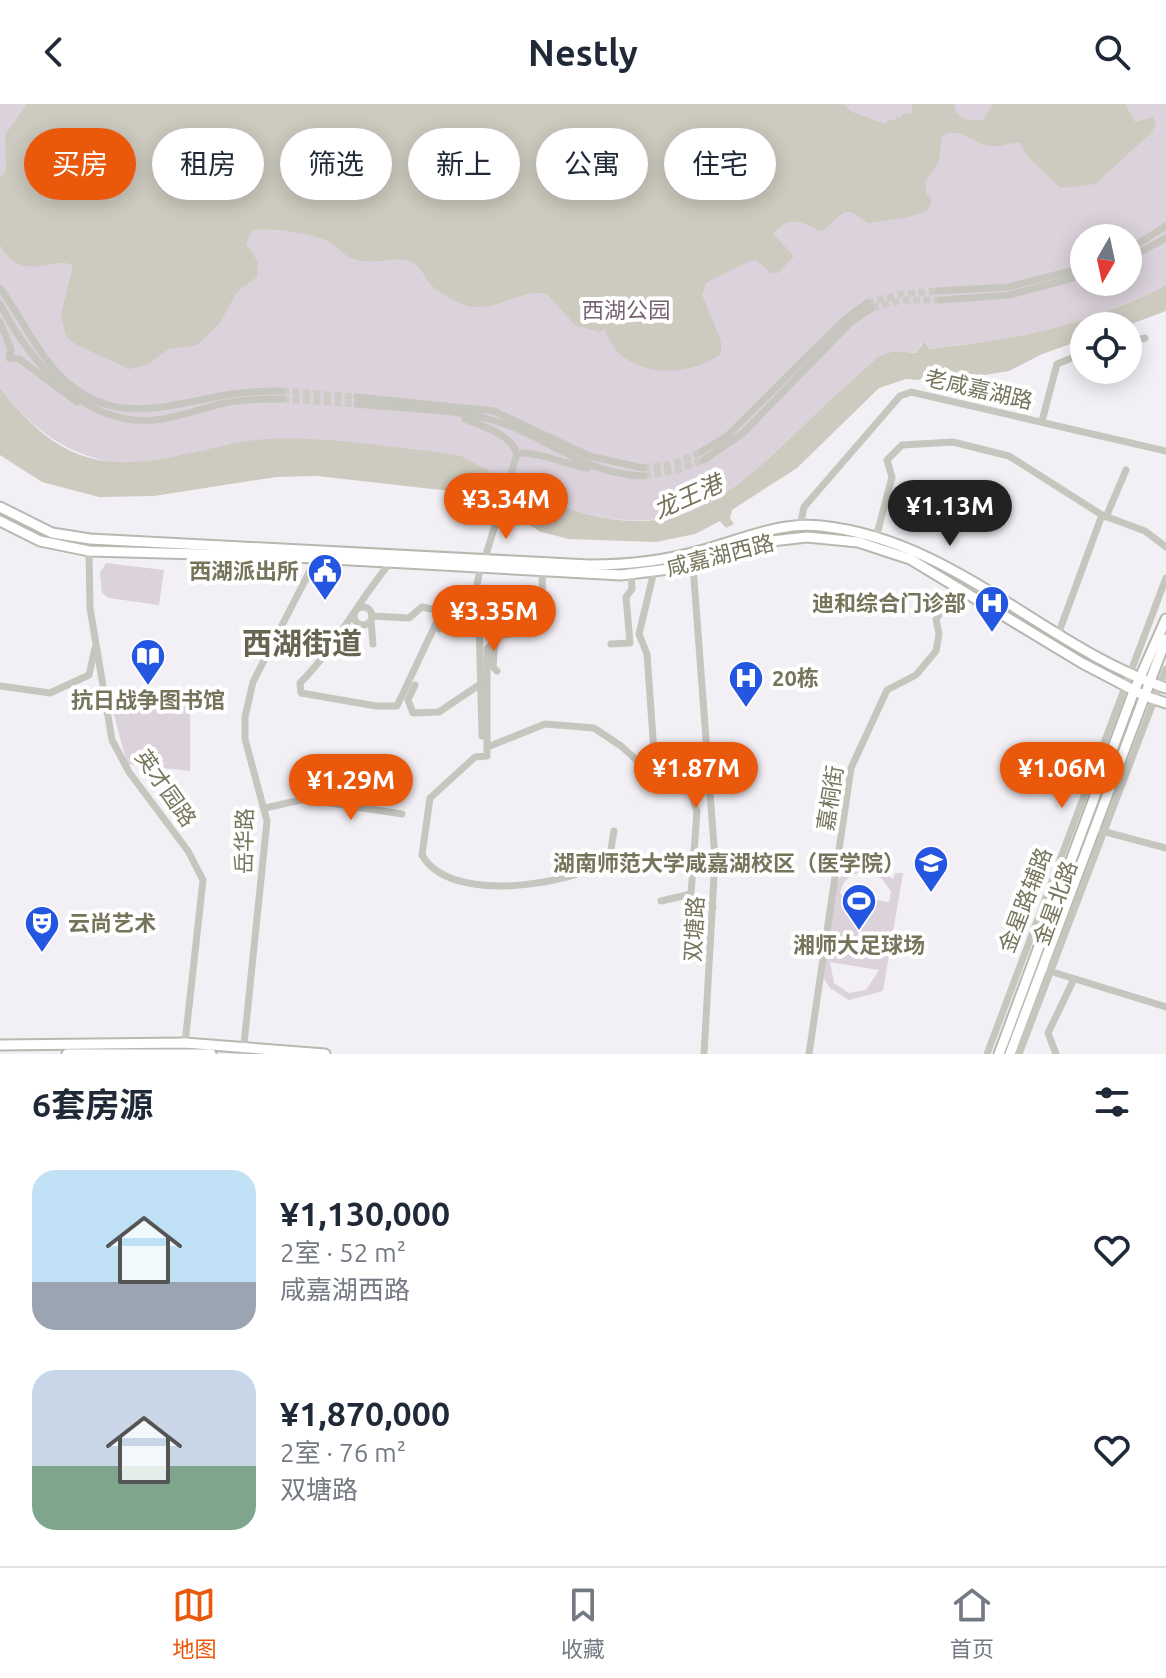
<!DOCTYPE html>
<html lang="zh">
<head>
<meta charset="utf-8">
<style>
  :root { --surface:#fff; --page:#f2f2f3; --text:#1f2937; --muted:#747a83; --line:#e0e1e3; --accent:#ea580c }
  body { margin:0; font-family:Ubuntu,"Noto Sans SC",sans-serif; background:var(--page); color:var(--text); height:100vh; display:flex; flex-direction:column; font-size:30px; white-space:nowrap }
  * { box-sizing:border-box; margin:0 }
  p { font-size:26px; color:var(--muted) }
  .icon { flex:none; width:44px; height:44px; fill:none; stroke:currentColor; stroke-width:2; stroke-linecap:round; stroke-linejoin:round }
  .map { position:relative; height:950px; overflow:hidden }
  .drawer { display:flex; flex-direction:column; background:var(--surface); flex:1 }
  .drawer>* { flex:none }
  .guide { position:absolute; left:24px; top:24px; width:1118px; height:72px; display:flex; gap:16px }
  .needle { width:52px; rotate:189deg }
  .controls { position:absolute; left:1070px; top:120px; display:grid; gap:16px }
  .controls a { display:grid; place-items:center; width:72px; height:72px; border-radius:50%; background:var(--surface); box-shadow:0 4px 20px #0003; font-size:40px }
  .price { position:absolute; translate:-50% -68px; padding:0 18px; border-radius:28px; background:var(--accent); color:#fff; font-size:26px; line-height:52px; filter:drop-shadow(0 2px 4px #0008) }
  .price::after { content:''; position:absolute; left:50%; top:48px; width:24px; height:18px; margin-left:-12px; background:inherit; clip-path:polygon(0 0,100% 0,50% 100%) }
  .price.on { background:#222; color:#fff }
  ul { padding:0; list-style:none }
  li { display:flex; align-items:center; gap:24px; height:200px; padding:0 32px }
  li span { display:grid; place-items:center; flex:none; width:224px; height:160px; border-radius:24px; color:#555 }
  li>.icon { margin-inline-start:auto }
  span .icon { width:96px; height:96px; fill:#fffc; stroke-width:1 }
  li b { font-size:34px }
  h2 { display:flex; justify-content:space-between; align-items:center; height:96px; padding:0 32px; font-size:34px }
  .tag { padding:0 28px; border-radius:36px; background:var(--surface); box-shadow:0 4px 20px #0003; font-size:28px; line-height:72px }
  .tag.on { background:var(--accent); color:#fff }
  header { display:flex; justify-content:space-between; align-items:center; height:104px; padding:0 32px; background:var(--surface); font-size:36px; font-weight:700 }
  .dock { display:flex; justify-content:space-around; align-items:center; height:112px; border-top:2px solid var(--line); background:var(--surface); font-size:22px; color:var(--muted) }
  .dock a { display:grid; justify-items:center; gap:4px }
  .dock .on { color:var(--accent) }
  .map>svg:first-child { display:block }
  .green { fill:#dbd2db; fill-rule:evenodd }
  .water { fill:#cdcabf }
  .lines { fill:none; stroke-linecap:round; stroke-linejoin:round }
  .minor-tunnel { stroke:#cecbc7; stroke-width:7; stroke-dasharray:7 3.5; stroke-linecap:butt }
  .major-casing { stroke:#b8b8b0; stroke-width:13 }
  .minor { stroke:#c6c6bf; stroke-width:7 }
  .major { stroke:#fff; stroke-width:9 }
  .labels { text-anchor:middle; stroke-width:8; stroke-linejoin:round; paint-order:stroke }
  .park-label { font-size:22px; fill:#796272; stroke:#fff }
  .street-label { font-size:22px; fill:#76755c; stroke:#fff }
  .poi-label { font-size:22px; font-weight:bold; fill:#76755c; stroke:#fff; text-anchor:end }
  .water-label { font-size:24px; font-style:italic; fill:#78715a; stroke:#fff }
  .district-label { font-size:30px; font-weight:bold; fill:#676551; stroke:#fff }
</style>
</head>
<body>
<header><svg class="icon" aria-label="back" viewBox="0 0 24 24"><path d="M15 5l-7 7 7 7"/></svg>Nestly<svg class="icon" aria-label="search" viewBox="0 0 24 24"><circle cx="10" cy="10" r="6"/><path d="M15 15l6 6"/></svg></header>
<div class="map">
<svg width="1166" height="950" viewBox="0 0 1166 950">
  <rect width="100%" height="100%" fill="#f3f0f5"/>
  <g class="green">
    <path d="M0 0H1166V181C1091 221 1014 236 929 245L921 239 918 249 894 247 879 252C855 274 830 295 807 318 728 395 675 443 559 401 525 389 493 368 460 352L445 349 270 335 139 360C78 360 37 331 0 284ZM1084 134H1128V178H1084Z"/>
    <polygon points="106,459 164,466 159,501 109,494 102,489 100,469"/>
    <polygon points="190,601 190,667 127,660 113,607"/>
    <path d="M867 760 876 762 893 775 895 769H903L883 887 849 896 830 884 821 870 836 777 850 765ZM866 766 882 775 891 787 889 798 840 790C843 774 851 771 866 766ZM830 858 879 866 866 886 849 889 834 879Z"/>
  </g>
  <g class="water">
    <path d="M27 0H843L852 8 885 20 888 16H895L896 12 900 15 902 10H911L913 0H954L956 9C965 17 973 18 984 15L993 0H1125L1135 18 1153 13 1156 20 1151 29 1095 80 1061 84 1028 53 1020 39C1010 38 1003 43 993 42 973 42 961 20 942 32L939 57 925 78 927 91 932 95 928 106 909 113 868 119 852 108H844L822 127C805 122 792 107 773 130L794 152 778 169H771L757 157H750L706 179 702 191 721 237V250C683 277 619 273 605 225L599 228 575 221 547 190C519 184 495 211 464 201 454 197 440 189 432 182 424 173 420 159 407 156 394 153 378 159 364 157 340 154 343 144 328 137 313 130 268 122 252 127L246 140 258 158 257 173 237 188 219 220 197 241 169 245 147 261 129 265 75 240 66 232 61 211 73 161C51 152 22 180 0 141V74L6 66 5 31Z"/>
    <path d="M1166 181V207L1126 222H1084V235L1040 251 1009 267 985 271 943 269 918 276 906 275 879 284 797 364 732 406 730 414 734 420 726 424 720 417 695 430 656 438 569 435 541 428 512 410 450 387 317 372 276 373 154 392 99 393 42 378 0 351V284C58 358 102 370 191 349 217 344 243 336 269 335 327 332 387 343 445 349L461 352C493 368 525 389 559 401 675 444 728 395 807 318 830 295 855 274 879 252L894 247 917 249 923 238 929 245C1014 236 1091 221 1166 181Z"/>
  </g>
  <g class="lines">
    <g class="minor-tunnel">
      <polyline points="867,199 903,190 938,187"/>
      <polyline points="872,204 902,196 940,196"/>
      <polyline points="282,287 357,293"/>
      <polyline points="282,295 357,300"/>
      <polyline points="643,364 674,360 701,348"/>
      <polyline points="644,372 677,366 704,356"/>
    </g>
    <g class="major-casing">
      <g id="major">
        <path d="M0 403 52 429 90 435 589 461C628 461 665 457 703 446 741 436 781 417 821 422 955 436 1044 543 1166 584"/>
        <polyline points="0,417 40,437 89,447 278,452 621,471 693,462 763,438 807,433 858,438 910,455 1082,559 1145,592 1166,599"/>
        <polyline points="0,941 185,939 325,950"/>
        <polyline points="67,950 211,950"/>
        <polyline points="999,950 1134,587 1166,515"/>
        <polyline points="1010,950 1166,535"/>
      </g>
    </g>
    <g class="minor">
      <polyline points="1128,146 1166,122"/>
      <polyline points="1128,155 1166,134"/>
      <path d="M0 184C23 215 38 253 68 279 114 319 162 303 215 293 237 288 259 287 282 287"/>
      <polyline points="938,187 1009,183 1078,165"/>
      <polyline points="940,196 1010,191 1080,172"/>
      <path d="M0 200C29 256 84 323 154 316 177 314 199 305 221 300 241 295 262 295 282 295"/>
      <polyline points="0,218 11,245 9,254 19,255 77,298"/>
      <polyline points="1128,238 1145,234"/>
      <polyline points="357,293 494,307 589,352 643,364"/>
      <path d="M357 300C405 305 460 304 505 320 555 338 586 370 644 372"/>
      <path d="M465 315C484 323 511 330 517 350L484 457"/>
      <polyline points="1042,317 1057,260 1084,249"/>
      <polyline points="701,348 727,332 845,215 867,199"/>
      <path d="M517 350C529 345 569 361 587 364"/>
      <polyline points="704,356 743,329 851,218 872,204"/>
      <polyline points="1106,413 1126,366"/>
      <polyline points="800,422 804,403 900,292 911,288 1166,347"/>
      <polyline points="876,434 892,373 887,356 902,341 953,338 1009,352 1102,411 1145,427 1166,443"/>
      <polyline points="89,447 90,504 112,636 129,668 188,747 203,776 185,939"/>
      <polyline points="693,462 715,755 704,950"/>
      <polyline points="480,466 473,500 479,517 482,632"/>
      <polyline points="654,467 639,530 647,550 655,662 692,670"/>
      <path d="M542 468 543 513 527 528 501 531 487 545V652L475 653 430 694 422 751C450 801 568 781 609 757L614 727"/>
      <circle cx="363" cy="512" r="9"/>
      <path d="M372 512 409 514 422 503 436 506 439 513 397 602H376L301 589 300 579C335 544 358 497 390 459"/>
      <polyline points="371,517 373,540"/>
      <polyline points="439,525 448,505 476,508"/>
      <polyline points="1059,528 1102,411"/>
      <polyline points="495,537 493,563 497,567"/>
      <polyline points="611,540 630,539 626,493 632,485 631,470"/>
      <polyline points="415,581 408,596 413,609 439,608 479,581"/>
      <polyline points="0,582 50,589 89,571 95,544"/>
      <polyline points="490,642 545,620 594,624 621,642 651,669 690,686 697,707 691,790 695,797 713,803"/>
      <polyline points="265,704 305,695 402,710"/>
      <polyline points="1102,727 1166,744"/>
      <polyline points="661,797 691,790"/>
      <polyline points="1046,866 1166,903"/>
      <polyline points="243,950 267,717 245,635 245,613 253,578 317,453"/>
      <polyline points="809,950 851,664 887,586 916,571 936,547 939,530 936,515 960,483"/>
      <polyline points="987,950 1166,474"/>
      <polyline points="1019,950 1166,565"/>
      <polyline points="1056,950 1048,929 1073,877"/>
    </g>
    <use href="#major" class="major"/>
  </g>
  <defs>
    <g id="civic-pin" transform="scale(1.8)"><path d="M0 17L-7.5 6A9.5 9.5 0 1 1 7.5 6Z" fill="#2456e1" stroke="#fff"/><path d="M-.6-6.5H3V-4.5H.6V-3L4-1V1h2V6H-6V1h2V-1L-.6-3ZM-1.2 2.5V6h2.4V2.5Z" fill="#fff"/></g>
    <g id="hospital-pin" transform="scale(1.8)"><path d="M0 17L-7.5 6A9.5 9.5 0 1 1 7.5 6Z" fill="#2456e1" stroke="#fff"/><path d="M-5-5h3v3.5h4V-5h3V5h-3V1.5h-4V5h-3Z" fill="#fff"/></g>
    <g id="library-pin" transform="scale(1.8)"><path d="M0 17L-7.5 6A9.5 9.5 0 1 1 7.5 6Z" fill="#2456e1" stroke="#fff"/><path d="M-6-4Q-3-5.5-.7-3.5V5Q-3 3-6 4ZM6-4Q3-5.5 .7-3.5V5Q3 3 6 4Z" fill="#fff"/></g>
    <g id="university-pin" transform="scale(1.8)"><path d="M0 17L-7.5 6A9.5 9.5 0 1 1 7.5 6Z" fill="#2456e1" stroke="#fff"/><path d="M0-5L7-2L0 1L-7-2ZM-4 1L0 2.5L4 1V4Q0 6-4 4Z" fill="#fff"/></g>
    <g id="stadium-pin" transform="scale(1.8)"><path d="M0 17L-7.5 6A9.5 9.5 0 1 1 7.5 6Z" fill="#2456e1" stroke="#fff"/><path d="M0-5a6.5 5 0 1 0 0 10a6.5 5 0 1 0 0-10ZM-3.5-1.8h7v3.6h-7Z" fill="#fff"/></g>
    <g id="theatre-pin" transform="scale(1.8)"><path d="M0 17L-7.5 6A9.5 9.5 0 1 1 7.5 6Z" fill="#2456e1" stroke="#fff"/><path d="M-5-5.5Q0-4 5-5.5V0Q5 5 0 6Q-5 5-5 0ZM-3.3-2.5H-1v1.5H-3.3ZM1-2.5H3.3v1.5H1ZM-2.8 1Q0 5.5 2.8 1Z" fill="#fff"/></g>
  </defs>
  <g fill-rule="evenodd">
    <use href="#civic-pin" x="325" y="467"/>
    <use href="#hospital-pin" x="992" y="499"/>
    <use href="#library-pin" x="148" y="552"/>
    <use href="#hospital-pin" x="746" y="574"/>
    <use href="#university-pin" x="931" y="759"/>
    <use href="#stadium-pin" x="859" y="797"/>
    <use href="#theatre-pin" x="42" y="819"/>
  </g>
  <g class="labels">
    <g class="park-label">
      <text x="626" y="214">西湖公园</text>
    </g>
    <g class="street-label">
      <text transform="translate(979 285) rotate(13)" y="8">老咸嘉湖路</text>
      <text transform="translate(720 451) rotate(-14)" y="8">咸嘉湖西路</text>
      <text transform="translate(166 684) rotate(55)" y="8">英才园路</text>
      <text transform="translate(830 694) rotate(-81)" y="8">嘉桐街</text>
      <text transform="translate(244 737) rotate(-89)" y="8">岳华路</text>
      <text transform="translate(1025 796) rotate(-69)" y="8">金星路辅路</text>
      <text transform="translate(1055 799) rotate(-70)" y="8">金星北路</text>
      <text transform="translate(694 825) rotate(-87)" y="8">双塘路</text>
    </g>
    <g class="poi-label">
      <text x="299" y="475">西湖派出所</text>
      <text x="966" y="507">迪和综合门诊部</text>
      <text x="772" y="582" text-anchor="start">20栋</text>
      <text x="148" y="604" text-anchor="middle">抗日战争图书馆</text>
      <text x="905" y="767">湖南师范大学咸嘉湖校区（医学院）</text>
      <text x="68" y="827" text-anchor="start">云尚艺术</text>
      <text x="859" y="849" text-anchor="middle">湘师大足球场</text>
    </g>
    <g class="water-label">
      <text transform="translate(688 393) rotate(-24)" y="8">龙王港</text>
    </g>
    <g class="district-label">
      <text x="302" y="550">西湖街道</text>
    </g>
  </g>
</svg>
<div class="controls">
<a><svg class="needle" viewBox="-14 -14 28 28"><path d="M0-13l5 13h-10z" fill="#e53935"/><path d="M0 13l5-13h-10z" fill="#747a83"/></svg></a>
<a><svg class="icon" aria-label="locate" viewBox="0 0 24 24"><circle cx="12" cy="12" r="6"/><path d="M12 2v4M12 18v4M2 12h4M18 12h4"/></svg></a>
</div>
<b class="price" style="left:506px;top:437px">¥3.34M</b>
<b class="price on" style="left:950px;top:444px">¥1.13M</b>
<b class="price" style="left:494px;top:549px">¥3.35M</b>
<b class="price" style="left:696px;top:706px">¥1.87M</b>
<b class="price" style="left:1062px;top:706px">¥1.06M</b>
<b class="price" style="left:351px;top:718px">¥1.29M</b>
<div class="guide">
<a class="tag on">买房</a>
<a class="tag">租房</a>
<a class="tag">筛选</a>
<a class="tag">新上</a>
<a class="tag">公寓</a>
<a class="tag">住宅</a>
</div>
</div>
<section class="drawer">
<h2>6套房源<svg class="icon" aria-label="filters" viewBox="0 0 24 24"><path d="M4 7h16M4 17h16"/><circle cx="9" cy="7" r="2"/><circle cx="15" cy="17" r="2"/></svg></h2>
<ul>
<li><span style="background:linear-gradient(#bfe0f5 70%,#9aa5b1 0)"><svg class="icon" aria-label="home" viewBox="0 0 24 24"><path d="M3 11l9-7 9 7M6 9v11h12V9"/></svg></span><div><b>¥1,130,000</b><p>2室 · 52 m²</p><p>咸嘉湖西路</p></div><svg class="icon" aria-label="heart" viewBox="0 0 24 24"><path d="M12 20l-8-8c-3-5 5-10 8-4 3-6 11-1 8 4z"/></svg></li>
<li><span style="background:linear-gradient(#c9d6e8 60%,#7fa58c 0)"><svg class="icon" aria-label="home" viewBox="0 0 24 24"><path d="M3 11l9-7 9 7M6 9v11h12V9"/></svg></span><div><b>¥1,870,000</b><p>2室 · 76 m²</p><p>双塘路</p></div><svg class="icon" aria-label="heart" viewBox="0 0 24 24"><path d="M12 20l-8-8c-3-5 5-10 8-4 3-6 11-1 8 4z"/></svg></li>
</ul>
</section>
<nav class="dock">
<a class="on"><svg class="icon" aria-label="map" viewBox="0 0 24 24"><path d="M3 6l6-2 6 2 6-2v14l-6 2-6-2-6 2zM9 4v14M15 6v14"/></svg>地图</a>
<a><svg class="icon" aria-label="saved" viewBox="0 0 24 24"><path d="M7 4h10v16l-5-4-5 4z"/></svg>收藏</a>
<a><svg class="icon" aria-label="home" viewBox="0 0 24 24"><path d="M3 11l9-7 9 7M6 9v11h12V9"/></svg>首页</a>
</nav>
</body>
</html>
